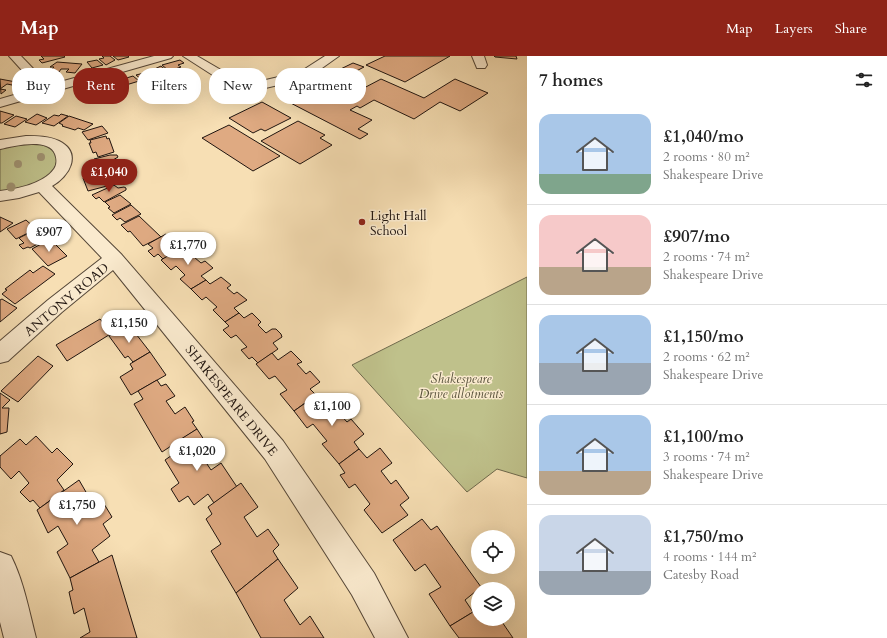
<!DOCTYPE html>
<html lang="en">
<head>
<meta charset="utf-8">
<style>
  :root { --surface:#fff; --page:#f2f2f2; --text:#222; --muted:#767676; --line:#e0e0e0; --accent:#8f2418 }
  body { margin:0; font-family:Cardo,serif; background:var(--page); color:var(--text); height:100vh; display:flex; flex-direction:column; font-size:15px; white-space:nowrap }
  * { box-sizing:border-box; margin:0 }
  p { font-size:13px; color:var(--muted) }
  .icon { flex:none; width:22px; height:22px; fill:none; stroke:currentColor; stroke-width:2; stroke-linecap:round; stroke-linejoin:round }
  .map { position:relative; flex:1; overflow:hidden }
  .details { display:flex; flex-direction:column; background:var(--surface); width:360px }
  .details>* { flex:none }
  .banner { position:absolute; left:12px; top:12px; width:380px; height:36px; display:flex; gap:8px }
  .controls { position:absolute; left:471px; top:474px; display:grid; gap:8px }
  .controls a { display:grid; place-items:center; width:44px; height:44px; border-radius:50%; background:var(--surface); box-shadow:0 4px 16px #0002; font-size:20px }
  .price { position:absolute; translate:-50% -34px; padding:0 9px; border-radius:14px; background:#fff; color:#222; font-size:13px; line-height:26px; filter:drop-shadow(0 1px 2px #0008) }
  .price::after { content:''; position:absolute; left:50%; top:24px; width:12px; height:9px; margin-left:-6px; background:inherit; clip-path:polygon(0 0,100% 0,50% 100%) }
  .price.selected { background:var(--accent); color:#fff }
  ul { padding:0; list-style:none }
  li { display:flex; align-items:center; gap:12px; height:100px; padding:0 12px }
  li+li { border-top:1px solid var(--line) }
  li span { display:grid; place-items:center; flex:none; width:112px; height:80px; border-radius:12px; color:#555 }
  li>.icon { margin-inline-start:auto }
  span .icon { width:48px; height:48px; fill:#fffc; stroke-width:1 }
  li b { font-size:17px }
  h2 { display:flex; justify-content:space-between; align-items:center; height:48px; padding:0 12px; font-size:17px }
  .pill { padding:0 14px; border-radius:16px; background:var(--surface); box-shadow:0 4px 16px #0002; font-size:14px; line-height:36px }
  .pill.selected { background:var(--accent); color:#fff }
  header { display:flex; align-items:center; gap:24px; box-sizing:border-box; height:56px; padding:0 20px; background:var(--accent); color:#fff }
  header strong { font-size:19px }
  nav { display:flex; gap:22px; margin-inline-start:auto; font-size:14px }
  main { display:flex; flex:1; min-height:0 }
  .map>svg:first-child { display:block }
  .green { fill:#bfc18b; stroke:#6f6a4d }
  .building { fill:#dfaa82; stroke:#1f140f }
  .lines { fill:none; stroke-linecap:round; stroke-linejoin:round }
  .minor-casing { stroke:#554738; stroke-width:2 }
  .minor { fill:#faeace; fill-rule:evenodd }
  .tree { fill:#9f9171 }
  .poi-dot { fill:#8f2418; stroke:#faeace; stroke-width:1.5 }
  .labels { text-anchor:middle; stroke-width:3; stroke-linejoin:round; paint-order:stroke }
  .poi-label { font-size:13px; fill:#1f140f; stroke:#faeace; text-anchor:start }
  .street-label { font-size:13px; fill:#1f140f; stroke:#faeace }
  .park-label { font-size:13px; font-style:italic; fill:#57513a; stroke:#faeace }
</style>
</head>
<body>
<header>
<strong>Map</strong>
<nav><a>Map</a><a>Layers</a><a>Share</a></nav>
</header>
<main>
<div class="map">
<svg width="527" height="582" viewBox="0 0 527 582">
  <rect width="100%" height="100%" fill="#f7dfb4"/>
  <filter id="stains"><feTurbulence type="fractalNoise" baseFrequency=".005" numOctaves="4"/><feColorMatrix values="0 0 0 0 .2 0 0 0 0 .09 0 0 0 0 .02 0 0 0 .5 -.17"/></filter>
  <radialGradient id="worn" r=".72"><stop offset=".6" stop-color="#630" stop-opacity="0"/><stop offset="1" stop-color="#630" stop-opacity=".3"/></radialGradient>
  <g class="green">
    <path d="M23 88C31 88 40 87 47 91 65 100 55 116 42 124 31 131 13 135 0 135V93Z"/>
    <polygon points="527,221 527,422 497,413 467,436 352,309"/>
  </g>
  <g class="building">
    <polygon points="41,0 64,0 65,1 42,7 39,4 44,3"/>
    <polygon points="102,0 110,0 115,4 106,9 99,3 104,2"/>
    <polygon points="113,0 128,0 129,1 118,4"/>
    <polygon points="385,0 450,0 405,26 366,9"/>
    <polygon points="494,0 516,0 517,3 495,1"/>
    <polygon points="97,4 103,9 92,12 87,6"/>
    <polygon points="180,4 184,7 178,9 181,11 169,15 162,9"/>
    <polygon points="57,6 82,8 75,17 66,16 69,13 61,13 59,16 50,15 54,11 50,11"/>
    <polygon points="353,7 364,11 318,35 343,47 347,45 343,43 381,23 424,42 455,23 488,37 460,55 440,46 414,63 374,44 360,52 357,50 350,54 372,64 358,73 368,78 360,83 281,42"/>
    <polygon points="161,10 168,16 154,20 148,16"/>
    <polygon points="148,16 154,20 142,24 136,19"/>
    <polygon points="133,20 139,25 126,29 120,24"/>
    <polygon points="0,23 16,26 12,29 7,28 0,33 6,34 1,38"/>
    <polygon points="117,23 126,29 113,33 107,28"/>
    <polygon points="102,27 108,32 94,37 88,31"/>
    <polygon points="88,31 94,37 80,41 74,36"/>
    <polygon points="262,46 291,62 265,75 261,73 253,77 229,62"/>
    <polygon points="0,55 14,59 2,67 0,67"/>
    <polygon points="37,58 47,62 36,69 25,66"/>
    <polygon points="61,58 68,60 54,70 42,67 54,59 59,60"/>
    <polygon points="16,60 27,63 15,71 4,68"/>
    <polygon points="69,60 93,68 84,74 78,72 75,74 62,70 63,69 59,67"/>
    <polygon points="298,65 325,79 320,82 332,89 300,108 261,85"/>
    <polygon points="229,69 280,100 253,115 202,82"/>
    <polygon points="102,70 108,77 88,84 82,76"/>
    <polygon points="106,80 107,83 109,82 114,96 98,101 96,96 93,97 89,87 91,87 90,84"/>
    <polygon points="110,99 117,99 118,101 113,104 116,110 99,114 94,103"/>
    <polygon points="93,119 94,121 103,119 107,130 88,135 83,122"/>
    <polygon points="114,129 118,132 124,131 126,132 126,134 104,146 99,141 96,143 92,139"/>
    <polygon points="120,139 131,148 114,157 108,152 110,151 105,146"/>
    <polygon points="131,149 141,158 125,166 120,162 117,164 112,159"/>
    <polygon points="139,160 161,181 143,190 130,175 128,176 121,169"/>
    <polygon points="0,161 13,167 0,176"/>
    <polygon points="26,164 36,173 16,183 7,173"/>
    <polygon points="39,172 49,182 30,192 28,191 23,193 19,189 24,187 19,182"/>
    <polygon points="166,178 169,181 172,180 184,191 163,203 158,198 154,201 148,195 153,192 148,188"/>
    <polygon points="50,183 67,200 48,210 32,193"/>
    <polygon points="186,189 197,200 194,201 201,207 205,205 213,212 201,220 206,224 191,233 180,223 185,219 176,210 171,214 161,204"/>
    <polygon points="43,210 55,218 15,248 2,238 7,234 5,233 30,214 33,217"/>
    <polygon points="221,221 231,229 227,232 234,238 237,236 247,244 234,252 239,257 225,266 213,254 217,251 206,241 202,244 191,233 206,224 210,228"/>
    <polygon points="2,243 17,252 0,266 0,244"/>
    <polygon points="239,257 244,262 252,257 261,266 258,269 266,277 272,273 276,273 281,278 282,281 273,287 278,293 258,307 252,301 249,303 241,294 247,291 236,279 231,282 223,274 229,270 225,266"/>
    <polygon points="100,263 112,277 67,305 56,289"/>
    <polygon points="129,269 150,296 133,306 128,300 125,302 109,280"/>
    <polygon points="291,295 302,306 297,308 306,318 310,315 320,326 310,333 316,339 294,355 280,338 287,334 275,320 269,323 256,308 272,297 278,304"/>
    <polygon points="150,296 166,319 131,339 120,321 133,313 130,308"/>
    <polygon points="38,300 53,310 18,346 1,335"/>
    <polygon points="157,324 161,330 166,328 175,340 166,345 175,358 185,351 194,365 192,366 197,373 162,396 134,348 143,343 138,335"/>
    <polygon points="0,337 10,344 2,352 9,352 7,376 0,378"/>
    <polygon points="331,339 343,352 338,356 347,366 351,363 364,378 354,386 359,393 339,408 322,388 327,385 313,368 307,372 294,355 311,343 317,349"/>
    <polygon points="197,373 210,393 201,399 211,414 221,407 237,431 214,447 208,438 194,449 188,440 179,446 171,433 179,427 165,404 178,395 173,388"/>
    <polygon points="36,380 52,397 57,392 73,408 57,424 64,434 40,452 33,444 30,446 20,436 29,427 19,415 11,423 0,411 0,400 20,383 26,389"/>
    <polygon points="380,392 392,407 381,415 391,428 396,424 409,442 400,449 408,459 382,477 364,454 370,448 355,428 349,432 340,419 345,417 339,408 359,393 367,402"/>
    <polygon points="79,424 90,443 98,438 112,461 103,468 110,480 92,494 99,506 70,522 57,496 68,488 58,470 48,477 37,454"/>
    <polygon points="241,427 258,451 244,461 257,481 268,473 279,489 273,495 278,503 236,537 211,495 221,488 206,463 212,458 208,451"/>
    <polygon points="422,463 431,474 437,470 481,531 465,544 473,556 450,570 429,538 441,531 425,508 415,515 393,484"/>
    <polygon points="112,499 137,582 80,582 90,576 84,552 74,558 69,536 73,534 70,522"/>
    <polygon points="278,503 298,532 284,544 300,569 310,560 324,582 261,582 236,537"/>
    <polygon points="478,553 478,563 500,563 513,582 459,582 450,570"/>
  </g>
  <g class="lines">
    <g class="minor-casing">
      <g id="minor">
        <polygon points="9,0 21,0 49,29 154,0 173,0 171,2 0,51 0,43 38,32"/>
        <polygon points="183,0 197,0 233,21 257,26 300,16 325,0 339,0 308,22 257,34 225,27"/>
        <polygon points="472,0 484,0 487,9 485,12 477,12"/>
        <path d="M26 80C37 80 49 80 59 85 83 97 69 121 52 130L121 198 283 385 374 517 408 582H375L352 539 265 403 113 214 62 256 8 305 0 307V285L48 244 102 202 39 136 19 142 0 145V135C17 133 43 128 54 113 57 109 57 103 55 98 49 81 13 90 0 93V84Z"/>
        <path d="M0 496 11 500C24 526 29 555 36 582H4L0 566Z"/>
      </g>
    </g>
    <use href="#minor" class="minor"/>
  </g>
  <g class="tree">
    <circle cx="41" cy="101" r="4"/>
    <circle cx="18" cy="108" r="4"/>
    <circle cx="11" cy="131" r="4.5"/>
  </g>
  <circle class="poi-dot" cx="362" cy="166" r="4"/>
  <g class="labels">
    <g class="poi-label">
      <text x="370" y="164">Light Hall<tspan x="370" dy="15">School</tspan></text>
    </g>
    <g class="street-label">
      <text transform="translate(66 243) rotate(-40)" y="5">ANTONY ROAD</text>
      <text transform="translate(232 344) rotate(51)" y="5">SHAKESPEARE DRIVE</text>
    </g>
    <g class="park-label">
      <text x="461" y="327">Shakespeare<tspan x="461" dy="15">Drive allotments</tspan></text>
    </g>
  </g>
  <rect width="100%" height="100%" filter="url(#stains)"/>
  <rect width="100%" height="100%" fill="url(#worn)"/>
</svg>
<div class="controls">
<a><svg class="icon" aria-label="locate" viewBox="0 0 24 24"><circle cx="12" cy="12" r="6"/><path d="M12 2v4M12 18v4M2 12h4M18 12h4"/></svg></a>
<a><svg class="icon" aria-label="layers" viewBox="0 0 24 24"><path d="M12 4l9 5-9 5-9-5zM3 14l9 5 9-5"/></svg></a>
</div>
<b class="price selected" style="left:109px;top:137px">£1,040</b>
<b class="price" style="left:49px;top:197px">£907</b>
<b class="price" style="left:188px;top:210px">£1,770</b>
<b class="price" style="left:129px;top:288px">£1,150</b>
<b class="price" style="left:332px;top:371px">£1,100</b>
<b class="price" style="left:197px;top:416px">£1,020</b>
<b class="price" style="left:77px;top:470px">£1,750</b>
<div class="banner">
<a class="pill">Buy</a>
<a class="pill selected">Rent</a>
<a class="pill">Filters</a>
<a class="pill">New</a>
<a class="pill">Apartment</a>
</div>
</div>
<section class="details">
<h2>7 homes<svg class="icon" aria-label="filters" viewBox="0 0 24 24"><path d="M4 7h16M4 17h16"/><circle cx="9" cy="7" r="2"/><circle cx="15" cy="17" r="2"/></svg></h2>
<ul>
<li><span style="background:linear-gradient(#a9c7e8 75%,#7fa58c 0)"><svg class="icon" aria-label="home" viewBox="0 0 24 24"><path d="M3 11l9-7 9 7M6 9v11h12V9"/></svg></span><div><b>£1,040/mo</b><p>2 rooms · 80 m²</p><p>Shakespeare Drive</p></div></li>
<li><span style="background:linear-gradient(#f6c9c9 65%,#b9a48a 0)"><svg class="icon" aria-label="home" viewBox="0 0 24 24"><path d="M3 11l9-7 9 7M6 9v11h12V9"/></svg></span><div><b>£907/mo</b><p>2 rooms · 74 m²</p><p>Shakespeare Drive</p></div></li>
<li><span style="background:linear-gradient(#a9c7e8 60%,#9aa5b1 0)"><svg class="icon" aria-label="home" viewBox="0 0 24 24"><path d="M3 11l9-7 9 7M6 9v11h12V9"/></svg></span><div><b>£1,150/mo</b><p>2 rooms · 62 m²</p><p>Shakespeare Drive</p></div></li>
<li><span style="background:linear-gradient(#a9c7e8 70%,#b9a48a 0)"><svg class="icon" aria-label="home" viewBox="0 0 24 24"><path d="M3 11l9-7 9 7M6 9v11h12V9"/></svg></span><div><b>£1,100/mo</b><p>3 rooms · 74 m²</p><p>Shakespeare Drive</p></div></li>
<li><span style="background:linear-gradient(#c9d6e8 70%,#9aa5b1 0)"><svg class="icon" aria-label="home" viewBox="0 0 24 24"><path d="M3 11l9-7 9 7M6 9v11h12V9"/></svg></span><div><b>£1,750/mo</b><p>4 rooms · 144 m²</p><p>Catesby Road</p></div></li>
</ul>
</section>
</main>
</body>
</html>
